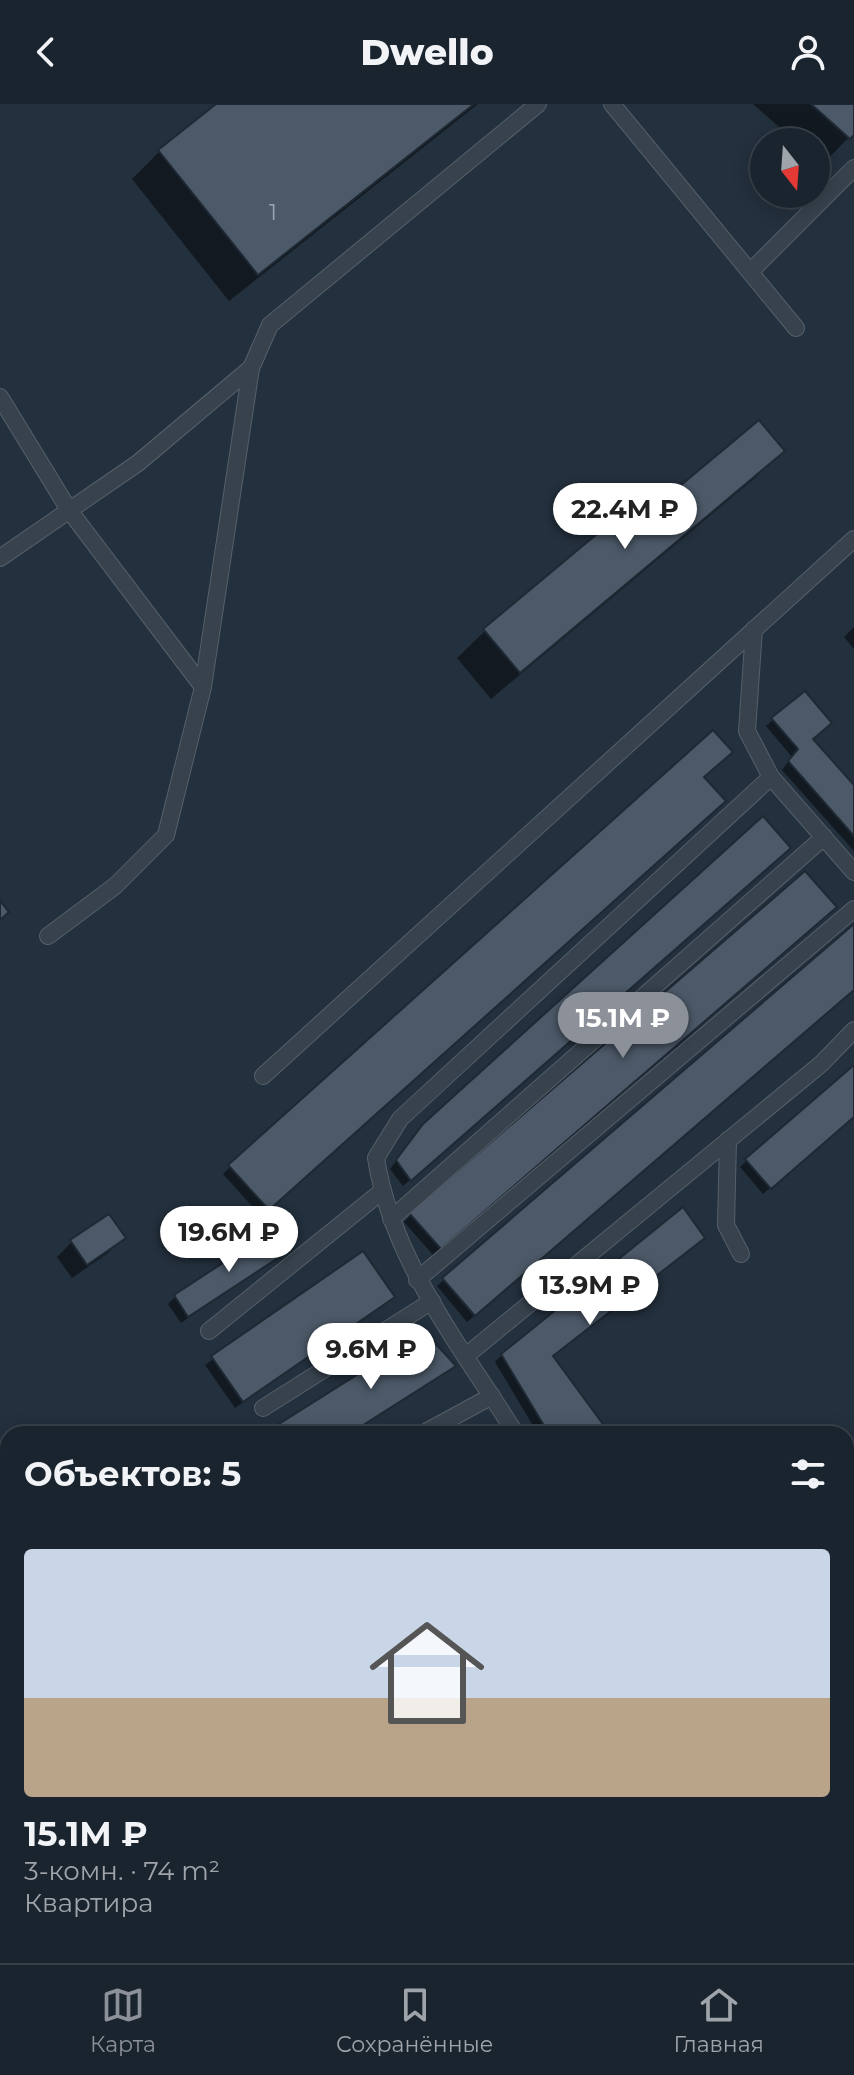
<!DOCTYPE html>
<html lang="ru">
<head>
<meta charset="utf-8">
<style>
  :root { --surface:#1a242e; --page:#27303a; --text:#f1f3f6; --muted:#9fa4aa; --line:#38414a; --accent:#8c9099 }
  body { margin:0; font-family:Montserrat,sans-serif; background:var(--page); color:var(--text); height:100vh; display:flex; flex-direction:column; font-size:30px; white-space:nowrap }
  * { box-sizing:border-box; margin:0 }
  p { font-size:26px; color:var(--muted) }
  .icon { flex:none; width:44px; height:44px; fill:none; stroke:currentColor; stroke-width:2; stroke-linecap:round; stroke-linejoin:round }
  .map { position:relative; flex:1; overflow:hidden }
  .side { position:absolute; left:0px; top:1322px; width:854px; height:538px; display:flex; flex-direction:column; background:var(--surface); border-radius:24px 24px 0 0; box-shadow:0 4px 20px #0003,0 0 0 2px var(--line) }
  .side>* { flex:none }
  .needle { width:52px; rotate:163deg }
  .fabs { position:absolute; left:750px; top:24px; display:grid; gap:16px }
  .fabs a { display:grid; place-items:center; width:80px; height:80px; border-radius:50%; background:var(--surface); box-shadow:0 4px 20px #0003,0 0 0 2px var(--line); font-size:40px }
  .price { position:absolute; translate:-50% -68px; padding:0 18px; border-radius:28px; background:#fff; color:#222; font-size:26px; line-height:52px; filter:drop-shadow(0 2px 4px #0008) }
  .price::after { content:''; position:absolute; left:50%; top:48px; width:24px; height:18px; margin-left:-12px; background:inherit; clip-path:polygon(0 0,100% 0,50% 100%) }
  .price.current { background:var(--accent); color:#fff }
  ul { padding:0; list-style:none }
  li { display:grid; align-content:center; gap:16px; height:424px; padding:0 24px }
  li+li { border-top:2px solid var(--line) }
  li span { display:grid; place-items:center; height:248px; border-radius:8px; color:#555 }
  li>.icon { margin-inline-start:auto }
  span .icon { width:144px; height:144px; fill:#fffc; stroke-width:1 }
  li b { font-size:34px }
  h2 { display:flex; justify-content:space-between; align-items:center; height:96px; padding:0 24px; font-size:34px }
  header { display:flex; justify-content:space-between; align-items:center; height:104px; padding:0 24px; background:var(--surface); font-size:36px; font-weight:800 }
  .tabs { display:flex; justify-content:space-around; align-items:center; height:112px; border-top:2px solid var(--line); background:var(--surface); font-size:22px; color:var(--muted) }
  .tabs a { display:grid; justify-items:center; gap:4px }
  .tabs .current { color:var(--accent) }
  .map>svg:first-child { display:block }
  .shadow { fill:#0007 }
  .lines { fill:none; stroke-linecap:round; stroke-linejoin:round }
  .river { stroke:#384f66; stroke-width:56 }
  .building { fill:#4c5968; stroke:#1e2934; stroke-width:2 }
  .service-casing { stroke:#55606b; stroke-width:18 }
  .service { stroke:#37424d; stroke-width:16 }
  .labels { text-anchor:middle; stroke-width:6; stroke-linejoin:round; paint-order:stroke }
  .number-label { font-size:22px; fill:#99a4b0 }
</style>
</head>
<body>
<header><svg class="icon" aria-label="back" viewBox="0 0 24 24"><path d="M15 5l-7 7 7 7"/></svg>Dwello<svg class="icon" aria-label="person" viewBox="0 0 24 24"><circle cx="12" cy="8" r="4"/><path d="M4 21q1-7 8-7t8 7"/></svg></header>
<div class="map">
<svg width="854" height="1859" viewBox="0 0 854 1859">
  <rect width="100%" height="100%" fill="#23303d"/>
  <g class="shadow">
    <polygon points="219,0 478,0 229,197 132,75 160,47"/>
    <polygon points="753,0 854,0 854,28 822,61 816,56 816,38 796,38"/>
    <polygon points="782,347 755,374 491,595 457,554 485,527 657,404"/>
    <polygon points="854,523 854,545 844,533"/>
    <polygon points="773,616 811,635 854,684 854,747 782,666 792,653 766,622"/>
    <polygon points="702,673 716,704 261,1112 223,1070 230,1063"/>
    <polygon points="781,750 403,1082 390,1065 417,1029"/>
    <polygon points="827,810 433,1151 404,1118 411,1111"/>
    <polygon points="854,823 854,885 467,1218 437,1182"/>
    <polygon points="854,964 854,1011 763,1090 740,1063"/>
    <polygon points="123,1134 108,1149 72,1174 57,1153 72,1138"/>
    <polygon points="362,1149 392,1193 235,1304 205,1261"/>
    <polygon points="282,1150 181,1219 168,1200 175,1193"/>
    <polygon points="502,1251 602,1330 538,1330 495,1258"/>
  </g>
  <g class="lines">
    <g class="river">
      <polyline points="846,1429 854,1416"/>
      <polyline points="111,1859 113,1852"/>
    </g>
  </g>
  <g class="building">
    <polygon points="216,0 474,0 258,171 158,46"/>
    <polygon points="811,0 854,0 854,31 850,35"/>
    <polygon points="759,316 785,347 520,569 483,525 646,389 657,401"/>
    <polygon points="805,587 832,619 813,635 854,681 854,732 788,657 798,645 771,614"/>
    <polygon points="713,626 733,648 704,673 726,697 269,1106 228,1061"/>
    <polygon points="763,712 791,744 411,1077 396,1056 423,1020"/>
    <polygon points="805,767 837,803 441,1145 409,1109"/>
    <polygon points="0,797 9,808 0,816"/>
    <polygon points="854,820 854,886 475,1212 442,1174"/>
    <polygon points="854,961 854,1013 771,1085 745,1055"/>
    <polygon points="683,1103 705,1134 553,1252 608,1327 603,1330 549,1330 501,1250"/>
    <polygon points="109,1110 126,1134 87,1161 70,1136"/>
    <polygon points="270,1128 284,1150 188,1213 174,1191"/>
    <polygon points="363,1147 395,1193 243,1298 211,1252"/>
    <polygon points="425,1228 456,1262 349,1330 263,1330"/>
  </g>
  <g class="lines">
    <g class="service-casing">
      <g id="service">
        <polyline points="612,0 796,224"/>
        <polyline points="750,168 854,64"/>
        <polyline points="0,293 69,406 203,583"/>
        <polyline points="0,454 138,359 251,264"/>
        <polyline points="754,525 747,627 771,673 854,768"/>
        <polyline points="48,832 115,782 166,731 203,583 251,264 270,221 538,0"/>
        <polyline points="263,972 854,435"/>
        <polyline points="728,1036 726,1121 741,1150"/>
        <polyline points="391,1115 824,733"/>
        <polyline points="417,1176 854,805"/>
        <polyline points="209,1227 381,1088"/>
        <polyline points="467,1251 821,960 854,926"/>
        <polyline points="263,1304 432,1197"/>
        <polyline points="422,1330 492,1292"/>
        <path d="M516 1330C462 1244 392 1157 376 1054L400 1015 771 673"/>
      </g>
    </g>
    <use href="#service" class="service"/>
  </g>
  <g class="labels">
    <g class="number-label">
      <text x="273" y="116">1</text>
    </g>
  </g>
</svg>
<div class="fabs">
<a><svg class="needle" viewBox="-14 -14 28 28"><path d="M0-13l5 13h-10z" fill="#e53935"/><path d="M0 13l5-13h-10z" fill="#9fa4aa"/></svg></a>
</div>
<b class="price" style="left:625px;top:447px">22.4M ₽</b>
<b class="price current" style="left:623px;top:956px">15.1M ₽</b>
<b class="price" style="left:229px;top:1170px">19.6M ₽</b>
<b class="price" style="left:590px;top:1223px">13.9M ₽</b>
<b class="price" style="left:371px;top:1287px">9.6M ₽</b>
<section class="side">
<h2>Объектов: 5<svg class="icon" aria-label="filters" viewBox="0 0 24 24"><path d="M4 7h16M4 17h16"/><circle cx="9" cy="7" r="2"/><circle cx="15" cy="17" r="2"/></svg></h2>
<ul>
<li><span style="background:linear-gradient(#c9d6e8 60%,#b9a48a 0)"><svg class="icon" aria-label="home" viewBox="0 0 24 24"><path d="M3 11l9-7 9 7M6 9v11h12V9"/></svg></span><div><b>15.1M ₽</b><p>3-комн. · 74 m²</p><p>Квартира</p></div></li>
</ul>
</section>
</div>
<nav class="tabs">
<a class="current"><svg class="icon" aria-label="map" viewBox="0 0 24 24"><path d="M3 6l6-2 6 2 6-2v14l-6 2-6-2-6 2zM9 4v14M15 6v14"/></svg>Карта</a>
<a><svg class="icon" aria-label="saved" viewBox="0 0 24 24"><path d="M7 4h10v16l-5-4-5 4z"/></svg>Сохранённые</a>
<a><svg class="icon" aria-label="home" viewBox="0 0 24 24"><path d="M3 11l9-7 9 7M6 9v11h12V9"/></svg>Главная</a>
</nav>
</body>
</html>
